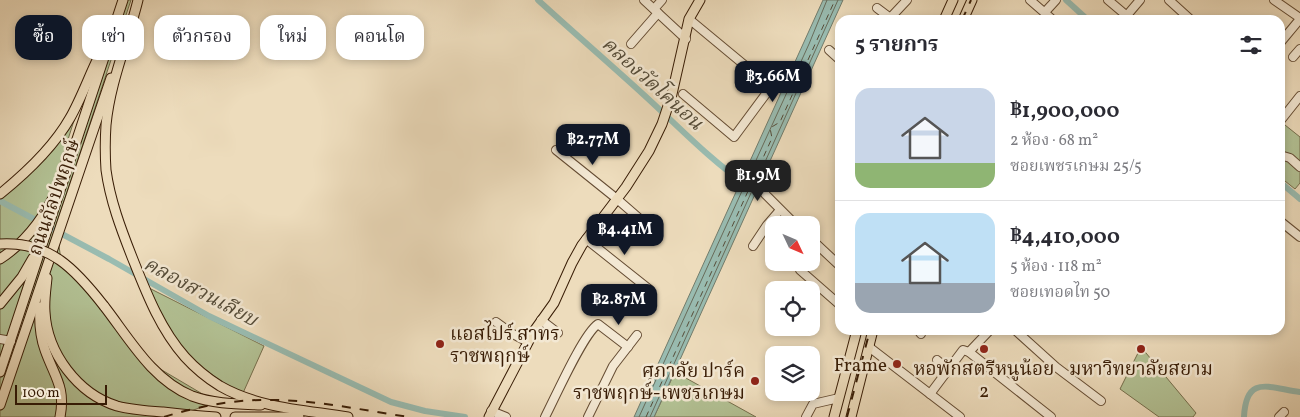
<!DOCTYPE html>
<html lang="th">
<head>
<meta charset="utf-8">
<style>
  :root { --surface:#fff; --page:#f7f7f7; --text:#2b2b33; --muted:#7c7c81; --line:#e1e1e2; --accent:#111827 }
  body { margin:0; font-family:Vollkorn,"Noto Serif Thai",serif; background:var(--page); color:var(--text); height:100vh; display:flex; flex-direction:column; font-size:19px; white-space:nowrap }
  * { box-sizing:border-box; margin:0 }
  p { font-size:16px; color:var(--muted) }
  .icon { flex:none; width:28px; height:28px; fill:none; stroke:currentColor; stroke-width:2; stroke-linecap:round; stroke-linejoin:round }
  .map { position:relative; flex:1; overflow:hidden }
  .sheet { position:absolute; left:835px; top:15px; width:450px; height:320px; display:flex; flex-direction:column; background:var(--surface); border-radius:15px; box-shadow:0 2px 8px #0003 }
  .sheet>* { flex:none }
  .top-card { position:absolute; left:15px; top:15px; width:475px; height:45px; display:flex; gap:10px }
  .needle { width:32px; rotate:134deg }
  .fabs { position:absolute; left:765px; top:216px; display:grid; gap:10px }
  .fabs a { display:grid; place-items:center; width:55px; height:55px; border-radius:10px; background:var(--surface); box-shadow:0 2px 8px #0003; font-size:25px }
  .scale { position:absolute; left:15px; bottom:12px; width:92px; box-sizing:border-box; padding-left:5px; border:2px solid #381c05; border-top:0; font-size:14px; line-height:18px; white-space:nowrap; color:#381c05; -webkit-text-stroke:4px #f3e8d3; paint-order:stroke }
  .price { position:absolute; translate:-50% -42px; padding:0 11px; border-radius:10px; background:var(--accent); color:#fff; font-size:16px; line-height:32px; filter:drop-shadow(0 1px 2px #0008) }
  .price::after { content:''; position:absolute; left:50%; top:30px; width:15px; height:11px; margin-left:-8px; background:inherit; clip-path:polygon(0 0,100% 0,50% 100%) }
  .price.active { background:#222; color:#fff }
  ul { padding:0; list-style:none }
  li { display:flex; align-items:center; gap:15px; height:125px; padding:0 20px }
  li+li { border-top:1px solid var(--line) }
  li span { display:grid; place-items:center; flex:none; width:140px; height:100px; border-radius:15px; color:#555 }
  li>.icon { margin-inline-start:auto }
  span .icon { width:60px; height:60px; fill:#fffc; stroke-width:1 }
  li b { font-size:21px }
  h2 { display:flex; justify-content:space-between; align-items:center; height:60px; padding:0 20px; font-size:21px }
  .chip { padding:0 18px; border-radius:15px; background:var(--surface); box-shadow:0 2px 8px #0003; font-size:18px; line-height:45px }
  .chip.active { background:var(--accent); color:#fff }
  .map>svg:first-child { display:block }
  .green { fill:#b3c295; stroke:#766f4d }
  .water { fill:#99bcb1; stroke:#727c6c }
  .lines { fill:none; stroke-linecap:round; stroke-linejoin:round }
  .shore { stroke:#686c5b; stroke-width:1 }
  .canal { stroke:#99bcb1; stroke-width:6 }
  .ferry { stroke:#554c39; stroke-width:1; stroke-dasharray:6 5; stroke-linecap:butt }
  .minor-casing { stroke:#654c33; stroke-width:10 }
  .major-casing { stroke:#381c05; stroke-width:11 }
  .minor { stroke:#f3e8d3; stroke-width:8 }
  .major { stroke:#eddcbc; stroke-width:9 }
  .rail { stroke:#381c05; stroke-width:2; stroke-dasharray:9 9; stroke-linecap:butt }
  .major-bridge-casing { stroke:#381c05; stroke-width:11; stroke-linecap:butt }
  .major-bridge { stroke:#eddcbc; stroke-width:9 }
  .poi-dot { fill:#8f2418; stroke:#f3e8d3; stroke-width:2 }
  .labels { text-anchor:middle; stroke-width:5; stroke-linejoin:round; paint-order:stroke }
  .street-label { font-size:19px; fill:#381c05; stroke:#f3e8d3 }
  .poi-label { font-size:19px; fill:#381c05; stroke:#f3e8d3; text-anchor:end }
  .water-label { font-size:20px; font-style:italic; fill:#554c39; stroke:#f3e8d3 }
</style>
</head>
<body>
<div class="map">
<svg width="1300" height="417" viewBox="0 0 1300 417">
  <rect width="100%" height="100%" fill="#eddcbc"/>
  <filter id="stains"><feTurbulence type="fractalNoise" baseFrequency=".004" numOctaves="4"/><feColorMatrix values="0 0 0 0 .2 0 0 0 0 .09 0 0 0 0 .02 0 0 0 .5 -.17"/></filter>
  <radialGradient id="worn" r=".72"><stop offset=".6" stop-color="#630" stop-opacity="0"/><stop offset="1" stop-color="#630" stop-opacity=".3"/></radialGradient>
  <g class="green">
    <polygon points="127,0 131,0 56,225 61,260 150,363 216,402 174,417 0,417 0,194 14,181 77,111 52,190 55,213"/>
    <polygon points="1280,121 1300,137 1300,183 1295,189 1280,177"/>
    <path d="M149 288 264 346 243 393C222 383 197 371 183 351 169 332 160 309 149 288Z"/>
    <polygon points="1141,347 1196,413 1193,417 1159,417 1120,389"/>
    <polygon points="675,372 756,417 654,417"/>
  </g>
  <polygon class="water" points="823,0 843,0 654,417 634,417"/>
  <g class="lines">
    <g class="shore">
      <polyline points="639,417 809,44 827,0"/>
      <polyline points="650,417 838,0"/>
    </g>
    <g class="canal">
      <path d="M538 0C573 32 609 63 644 95 678 126 710 160 748 186"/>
      <polyline points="1066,0 1088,20"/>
      <polyline points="1280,182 1300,199"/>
      <polyline points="0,201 109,259 209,316 391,402 425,411 465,417"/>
      <path d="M1244 417C1246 374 1269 388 1300 392"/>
    </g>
    <polyline class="ferry" points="646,417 772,138 770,128 780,122 835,0"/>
    <g class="minor-casing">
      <g id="minor">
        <polyline points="644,0 686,39"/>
        <polyline points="1030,0 1053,20"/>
        <polyline points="1108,0 1127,16"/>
        <polyline points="1169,0 1191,20"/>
        <polyline points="1274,0 1300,18"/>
        <polyline points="877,8 889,17 892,16 907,0"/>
        <polyline points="654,9 662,0"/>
        <polyline points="1045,12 1056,0"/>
        <polyline points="1123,20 1140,0"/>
        <polyline points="1280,43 1300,19"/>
        <polyline points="631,44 658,13"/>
        <polyline points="829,50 840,60"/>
        <polyline points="1293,57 1300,49"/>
        <polyline points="683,94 734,137 771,87 689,19"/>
        <polyline points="1281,120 1300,96"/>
        <polyline points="556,150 617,199 648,226"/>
        <polyline points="1280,155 1290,158 1300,167"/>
        <polyline points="781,174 765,190 765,194 796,225"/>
        <polyline points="1280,221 1300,237"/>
        <polyline points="586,239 650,290"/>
        <polyline points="811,239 840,266"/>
        <polyline points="753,246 767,225 780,210"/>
        <polyline points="800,270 840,305"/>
        <polyline points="541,320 558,333"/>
        <polyline points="496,322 511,333 528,342"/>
        <polyline points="918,330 921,334"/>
        <polyline points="1015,330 1056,367 1101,401"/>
        <polyline points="0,339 11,341"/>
        <polyline points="869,347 960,417"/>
        <polyline points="969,352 990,330"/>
        <polyline points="937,360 948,369"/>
        <polyline points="930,394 963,350 969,352 1051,417"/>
        <polyline points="491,411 506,417"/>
        <path d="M545 417C555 398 583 334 598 324L628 347"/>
        <polyline points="588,417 613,366 637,335"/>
        <polyline points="806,417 813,404 839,398"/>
        <polyline points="1279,417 1284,412"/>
      </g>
    </g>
    <g class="major-casing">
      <g id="major">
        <path d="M138 0C128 41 110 82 106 125 105 140 105 155 106 170 110 200 121 229 132 257 146 292 160 329 185 357 195 368 207 378 220 386 258 408 305 410 348 417"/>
        <polyline points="944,20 953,0"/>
        <polyline points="963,20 972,0"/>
        <path d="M0 194C26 173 53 148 70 118 81 99 89 76 99 56"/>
        <path d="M0 259C23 244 40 223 53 198"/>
        <path d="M47 278C46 289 44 301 45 312 47 353 78 394 117 406 132 410 148 411 163 412 180 414 198 416 216 417"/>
        <polyline points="0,304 22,277 33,258"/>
        <path d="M104 306C129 338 152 380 192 396 214 404 238 404 261 405"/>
        <path d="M40 307C39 322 40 336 45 350 54 376 66 387 60 417"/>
        <polyline points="0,372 123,0"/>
        <polyline points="0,405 111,78"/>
        <polyline points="235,417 299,417"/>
        <polyline points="489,417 534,331 554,303 572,263 582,245 626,187 649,151 662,124 672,94 689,19 700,0"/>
        <polyline points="834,417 857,330"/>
        <polyline points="851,417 873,330"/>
      </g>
    </g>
    <use href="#minor" class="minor"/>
    <use href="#major" class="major"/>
    <g class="rail">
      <polyline points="962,20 971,0"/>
      <path d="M164 417C199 406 236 399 273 400 318 400 365 411 410 417"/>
      <polyline points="847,417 870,330"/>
    </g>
    <g class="major-bridge-casing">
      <path id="major-bridge" d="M0 244C50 241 76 270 104 306"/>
    </g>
    <use href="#major-bridge" class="major-bridge"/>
  </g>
  <g class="poi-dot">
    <circle cx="440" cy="344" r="5"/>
    <circle cx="984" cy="349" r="5"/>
    <circle cx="1141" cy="349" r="5"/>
    <circle cx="897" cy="364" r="5"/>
    <circle cx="755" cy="381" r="5"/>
  </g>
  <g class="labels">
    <g class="street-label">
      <text transform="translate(53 197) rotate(-71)" y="7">ถนนกัลปพฤกษ์</text>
    </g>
    <g class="poi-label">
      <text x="450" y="340" text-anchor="start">แอสไปร์ สาทร<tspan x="450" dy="22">ราชพฤกษ์</tspan></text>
      <text x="887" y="371">Frame</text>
      <text x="984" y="375" text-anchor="middle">หอพักสตรีหนูน้อย<tspan x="984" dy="22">2</tspan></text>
      <text x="1141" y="375" text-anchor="middle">มหาวิทยาลัยสยาม</text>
      <text x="745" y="377">ศุภาลัย ปาร์ค<tspan x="745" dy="22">ราชพฤกษ์-เพชรเกษม</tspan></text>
    </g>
    <g class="water-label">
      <text transform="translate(653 83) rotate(42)" y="7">คลองวัดโคนอน</text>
      <text transform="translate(201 291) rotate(28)" y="7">คลองสวนเลียบ</text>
    </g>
  </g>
  <rect width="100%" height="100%" filter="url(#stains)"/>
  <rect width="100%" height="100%" fill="url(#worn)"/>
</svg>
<div class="fabs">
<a><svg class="needle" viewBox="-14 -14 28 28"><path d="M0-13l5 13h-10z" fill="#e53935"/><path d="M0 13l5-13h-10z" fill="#7c7c81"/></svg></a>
<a><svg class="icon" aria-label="locate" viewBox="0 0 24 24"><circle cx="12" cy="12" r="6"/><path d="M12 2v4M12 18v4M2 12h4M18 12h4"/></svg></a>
<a><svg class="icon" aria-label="layers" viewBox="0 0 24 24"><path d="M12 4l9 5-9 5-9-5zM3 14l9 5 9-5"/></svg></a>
</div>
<div class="scale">100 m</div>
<b class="price" style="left:773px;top:103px">฿3.66M</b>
<b class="price" style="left:593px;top:166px">฿2.77M</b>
<b class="price active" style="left:758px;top:202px">฿1.9M</b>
<b class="price" style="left:625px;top:256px">฿4.41M</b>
<b class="price" style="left:619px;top:326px">฿2.87M</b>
<div class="top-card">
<a class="chip active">ซื้อ</a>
<a class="chip">เช่า</a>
<a class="chip">ตัวกรอง</a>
<a class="chip">ใหม่</a>
<a class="chip">คอนโด</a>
</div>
<section class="sheet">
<h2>5 รายการ<svg class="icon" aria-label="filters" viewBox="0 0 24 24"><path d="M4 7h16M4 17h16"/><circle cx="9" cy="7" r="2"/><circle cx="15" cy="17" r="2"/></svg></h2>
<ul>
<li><span style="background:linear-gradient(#c9d6e8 75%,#8fb573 0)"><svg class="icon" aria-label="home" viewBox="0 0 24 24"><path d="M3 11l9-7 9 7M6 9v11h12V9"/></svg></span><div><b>฿1,900,000</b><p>2 ห้อง · 68 m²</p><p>ซอยเพชรเกษม 25/5</p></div></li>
<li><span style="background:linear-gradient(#bfe0f5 70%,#9aa5b1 0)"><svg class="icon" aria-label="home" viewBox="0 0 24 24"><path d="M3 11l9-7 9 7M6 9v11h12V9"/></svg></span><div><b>฿4,410,000</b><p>5 ห้อง · 118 m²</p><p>ซอยเทอดไท 50</p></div></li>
</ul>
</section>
</div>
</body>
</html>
